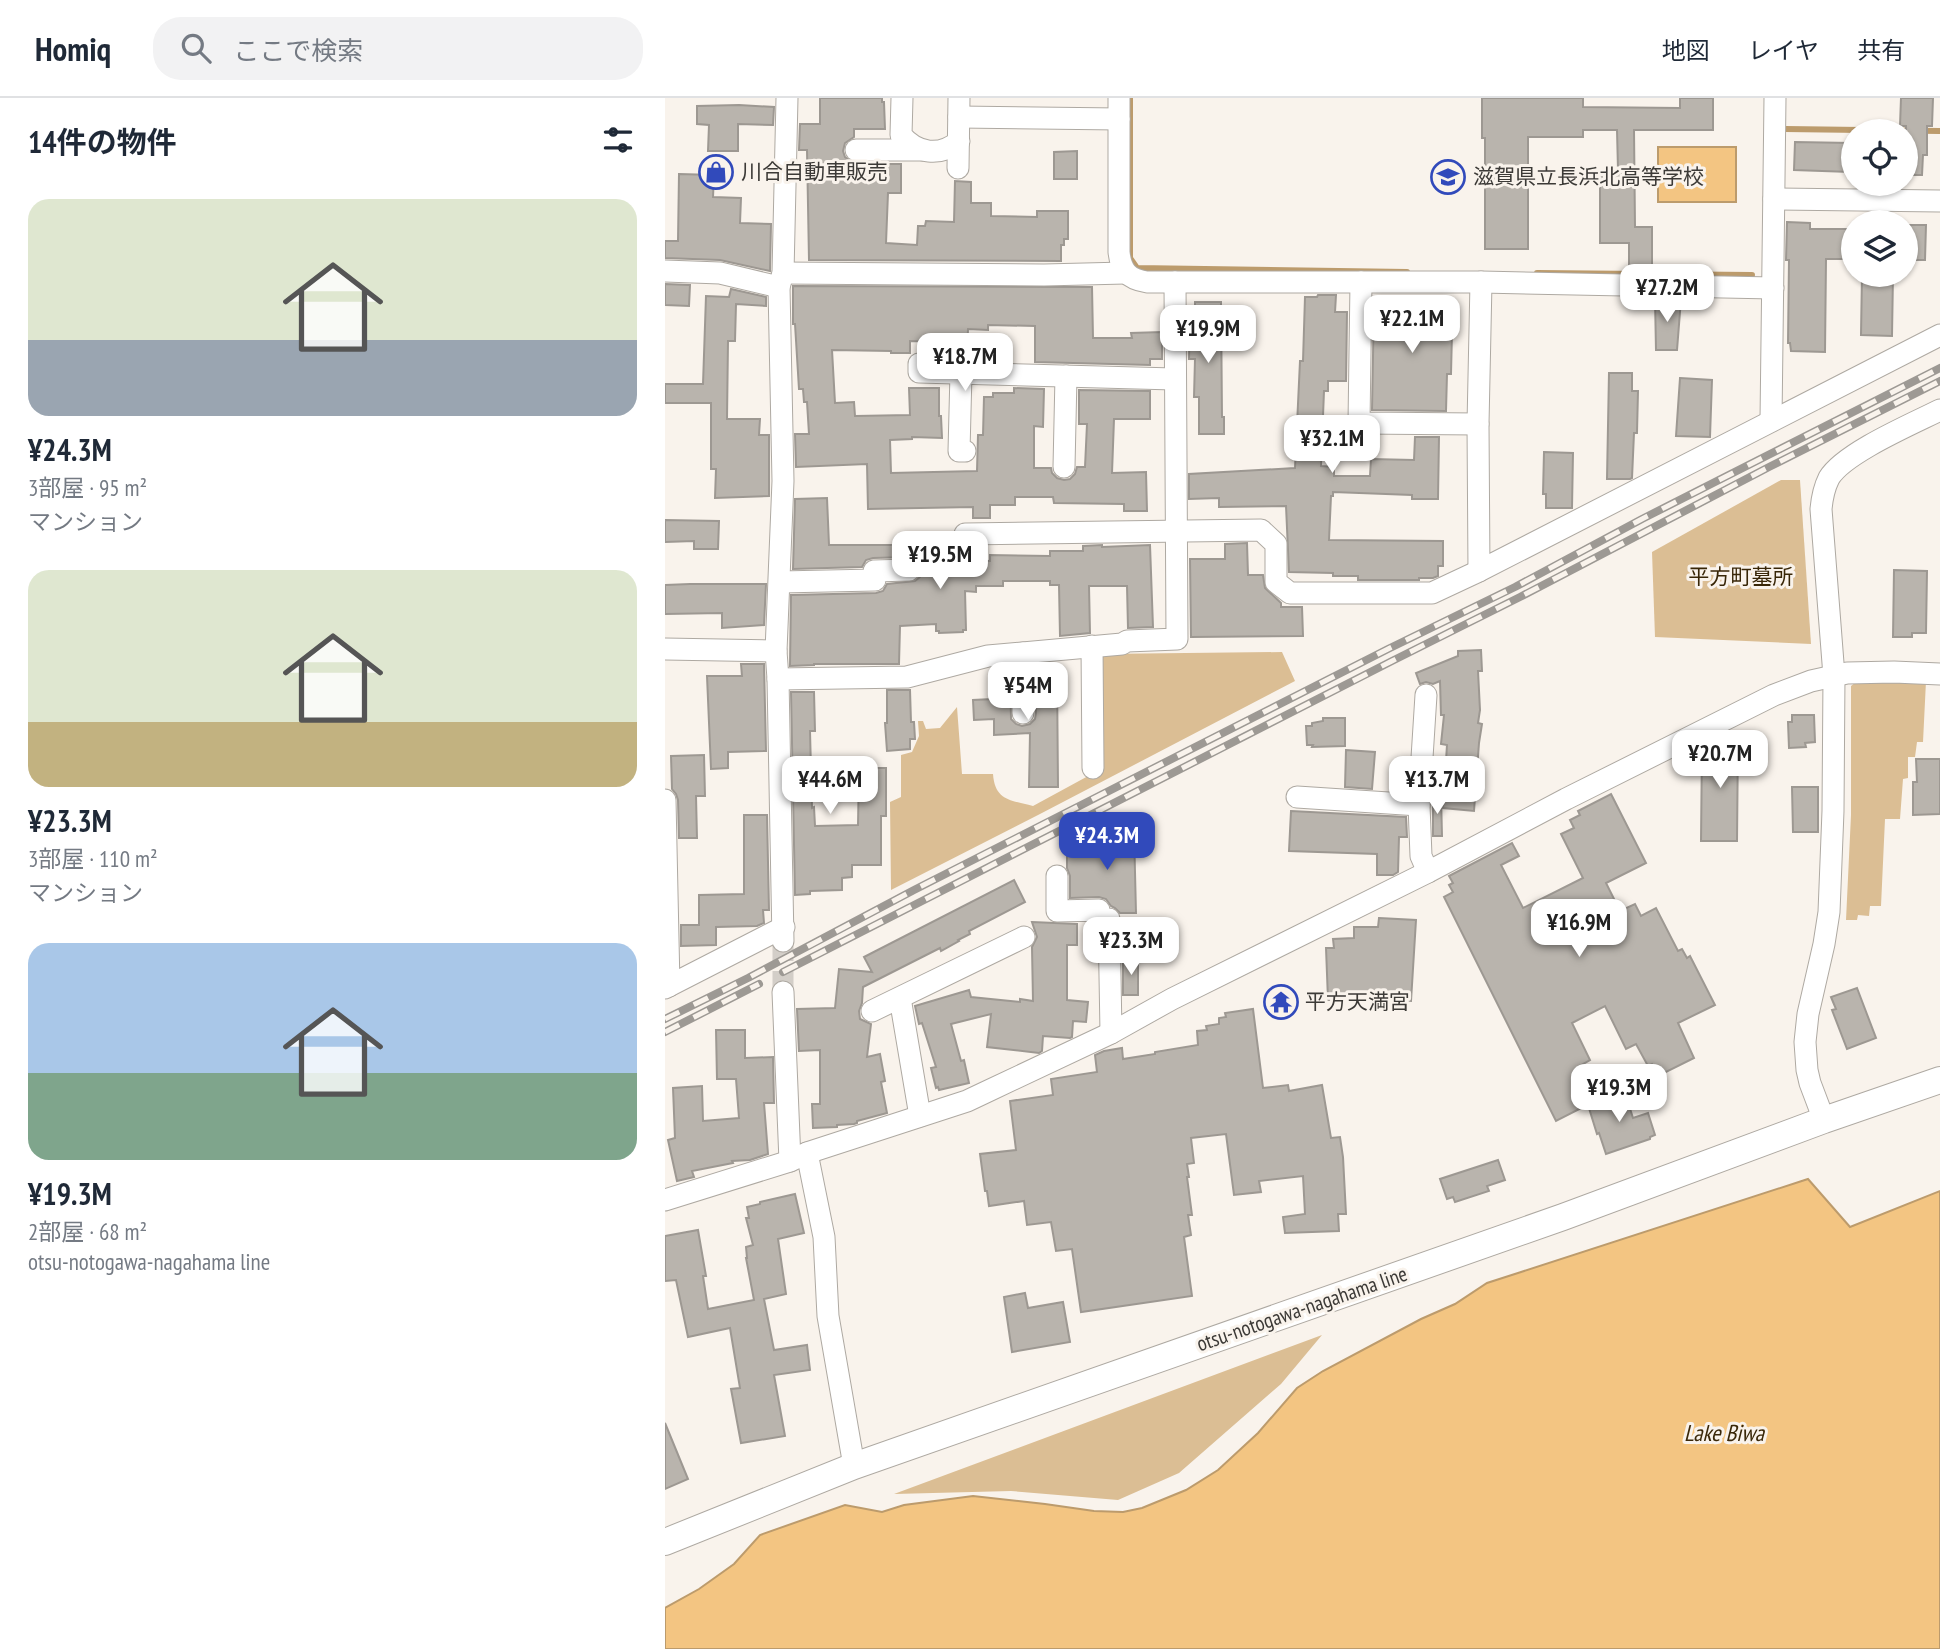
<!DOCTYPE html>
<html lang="ja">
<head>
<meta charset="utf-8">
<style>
  :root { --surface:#fff; --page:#f2f2f3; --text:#1f2937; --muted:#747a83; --line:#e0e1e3; --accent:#314abb }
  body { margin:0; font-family:"PT Sans Narrow","Noto Sans JP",sans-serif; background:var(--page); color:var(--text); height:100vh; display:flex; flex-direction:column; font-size:26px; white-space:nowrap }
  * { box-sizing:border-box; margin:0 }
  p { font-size:23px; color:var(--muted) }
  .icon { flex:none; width:38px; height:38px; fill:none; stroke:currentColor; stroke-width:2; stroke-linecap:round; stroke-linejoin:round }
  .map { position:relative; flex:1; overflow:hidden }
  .drawer { display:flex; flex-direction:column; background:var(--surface); width:665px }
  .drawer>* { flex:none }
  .controls { position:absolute; left:1176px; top:21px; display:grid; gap:14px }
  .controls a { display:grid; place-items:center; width:77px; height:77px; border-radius:50%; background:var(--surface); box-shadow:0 2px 5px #0004; font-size:35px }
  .price { position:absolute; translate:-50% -60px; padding:0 16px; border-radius:14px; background:#fff; color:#222; font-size:23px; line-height:46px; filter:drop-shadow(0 2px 4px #0008) }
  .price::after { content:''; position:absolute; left:50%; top:42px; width:21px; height:16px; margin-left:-10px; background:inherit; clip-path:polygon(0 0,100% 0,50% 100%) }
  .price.active { background:var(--accent); color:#fff }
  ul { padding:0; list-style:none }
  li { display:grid; align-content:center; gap:14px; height:371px; padding:0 28px }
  li span { display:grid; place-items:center; height:217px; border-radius:21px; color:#555 }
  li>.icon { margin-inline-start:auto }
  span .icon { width:126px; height:126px; fill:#fffc; stroke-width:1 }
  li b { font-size:30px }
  h2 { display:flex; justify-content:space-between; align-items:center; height:84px; padding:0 28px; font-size:30px }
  header { display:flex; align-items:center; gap:42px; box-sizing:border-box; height:98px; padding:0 35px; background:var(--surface); border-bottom:2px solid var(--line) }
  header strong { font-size:33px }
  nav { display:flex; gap:38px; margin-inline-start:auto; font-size:24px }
  .search { width:490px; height:63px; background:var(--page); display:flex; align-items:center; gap:18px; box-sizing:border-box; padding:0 24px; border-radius:28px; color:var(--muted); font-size:26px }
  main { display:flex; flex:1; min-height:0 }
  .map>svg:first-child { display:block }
  .green { fill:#dbbe94 }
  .water { fill:#f3c582; stroke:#bc9b6c; stroke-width:2 }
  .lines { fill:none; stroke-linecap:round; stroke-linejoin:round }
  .stream { stroke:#bc9b6c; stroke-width:6 }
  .building { fill:#b9b4ad; stroke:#9d9892; stroke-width:2 }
  .minor-tunnel { stroke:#d3cec8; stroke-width:21; stroke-dasharray:21 10; stroke-linecap:butt }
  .minor-casing { stroke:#aea9a2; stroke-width:23 }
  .major-casing { stroke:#aea9a2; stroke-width:28 }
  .minor { stroke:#fff; stroke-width:21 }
  .major { stroke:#fff; stroke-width:26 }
  .rail-casing { stroke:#9d9994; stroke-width:8 }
  .rail { stroke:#f9f3ec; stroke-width:5; stroke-dasharray:16; stroke-linecap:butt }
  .labels { text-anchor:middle; stroke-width:6; stroke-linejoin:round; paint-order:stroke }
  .poi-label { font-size:21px; fill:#3c3a37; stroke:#f9f3ec; text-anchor:start }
  .park-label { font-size:21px; fill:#382607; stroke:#f9f3ec }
  .street-label { font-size:21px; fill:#3c3a37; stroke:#f9f3ec }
  .water-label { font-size:23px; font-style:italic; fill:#3a2809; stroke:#f9f3ec }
</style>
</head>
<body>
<header>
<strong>Homiq</strong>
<div class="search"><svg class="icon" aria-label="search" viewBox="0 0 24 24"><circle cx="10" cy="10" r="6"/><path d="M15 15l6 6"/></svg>ここで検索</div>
<nav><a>地図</a><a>レイヤ</a><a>共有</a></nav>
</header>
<main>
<section class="drawer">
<h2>14件の物件<svg class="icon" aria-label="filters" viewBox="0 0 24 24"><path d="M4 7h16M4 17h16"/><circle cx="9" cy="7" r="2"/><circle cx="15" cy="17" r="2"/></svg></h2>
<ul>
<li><span style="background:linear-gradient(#dfe7d0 65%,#9aa5b1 0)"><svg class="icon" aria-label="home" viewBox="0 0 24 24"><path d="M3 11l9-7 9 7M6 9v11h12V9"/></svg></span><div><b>¥24.3M</b><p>3部屋 · 95 m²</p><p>マンション</p></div></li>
<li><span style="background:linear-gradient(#dfe7d0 70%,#c2b280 0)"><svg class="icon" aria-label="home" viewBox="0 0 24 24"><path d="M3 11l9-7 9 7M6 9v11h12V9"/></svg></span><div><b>¥23.3M</b><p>3部屋 · 110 m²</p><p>マンション</p></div></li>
<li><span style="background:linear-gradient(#a9c7e8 60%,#7fa58c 0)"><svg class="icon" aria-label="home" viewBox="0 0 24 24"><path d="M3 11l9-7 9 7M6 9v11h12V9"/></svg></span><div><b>¥19.3M</b><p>2部屋 · 68 m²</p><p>otsu-notogawa-nagahama line</p></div></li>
</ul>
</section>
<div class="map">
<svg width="1275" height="1551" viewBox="0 0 1275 1551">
  <rect width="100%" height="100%" fill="#f9f3ec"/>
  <g class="green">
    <polygon points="1116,382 1135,382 1146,546 990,539 987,454"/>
    <path d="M617 554 630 583 375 716 226 792 225 704 236 699V657L247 654 254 638 253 623H258L261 631 275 630 292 609 297 676H328C330 703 346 702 368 708L436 671 435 556Z"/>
    <polygon points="1195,581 1261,583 1258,644 1252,644 1250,659 1243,659 1243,680 1238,681 1235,721 1220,721 1216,808 1205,808 1204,818 1193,817 1192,822 1181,822 1186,717 1186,588"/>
    <polygon points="657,1237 616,1286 514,1375 453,1402 346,1393 229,1396"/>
  </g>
  <g class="water">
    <rect x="993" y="49" width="78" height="55"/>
    <polygon points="1143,1081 1185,1129 1275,1093 1275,1551 0,1551 0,1510 34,1491 69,1466 95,1437 180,1407 217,1414 239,1407 308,1398 380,1406 429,1413 458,1414 477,1410 521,1392 553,1372 593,1335 632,1290 658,1273 756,1221 790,1206 822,1185"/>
  </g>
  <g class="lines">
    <g class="stream">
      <polyline points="465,0 465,160 472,170 742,174"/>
      <polyline points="1120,31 1274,33"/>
      <polyline points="872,175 1087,177"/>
    </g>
  </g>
  <g class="building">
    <polygon points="155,0 217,0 217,4 219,4 220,31 189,31 189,39 180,45 178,53 180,59 190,66 236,66 236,95 223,95 221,145 252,147 253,128 260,128 261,123 289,124 290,83 306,84 306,105 326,105 326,118 372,119 372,113 403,113 403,141 399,141 399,147 396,147 396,163 144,162 142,52 134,52 135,26 155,26"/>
    <polygon points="817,0 918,0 918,9 1015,10 1015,0 1048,0 1048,32 969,32 970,129 987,129 987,167 964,167 964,145 935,145 935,72 953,72 952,32 918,32 918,39 863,39 863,151 820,151 820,40 817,40"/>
    <polygon points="1236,0 1268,0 1267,28 1262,28 1262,57 1258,57 1257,77 1241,77 1241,28 1235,28"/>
    <polygon points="74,7 109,9 108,27 73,26 73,53 43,53 44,27 32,26 32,8"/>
    <polygon points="1130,44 1186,45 1185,74 1129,72"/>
    <polygon points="412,53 412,81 389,81 389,54"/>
    <polygon points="14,76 49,77 48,99 76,100 75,125 106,126 105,173 55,162 0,160 0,143 13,143"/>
    <polygon points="1122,124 1145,125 1145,131 1188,131 1188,161 1161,161 1160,254 1126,253 1125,245 1123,245 1124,162 1121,162"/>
    <polygon points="1241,127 1261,127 1260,162 1241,162"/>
    <polygon points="1197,177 1228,177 1227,238 1196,237"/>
    <polygon points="0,186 25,187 24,208 0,207"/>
    <polygon points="128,188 427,189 428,240 467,240 466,235 497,234 497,261 485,261 485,267 370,264 370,228 323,227 323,232 303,231 302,258 299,258 299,262 276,261 276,244 245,243 245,255 226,255 226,253 167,252 170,305 189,304 190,318 245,317 244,290 274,290 274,318 276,318 277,340 247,339 247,341 225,342 226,375 312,373 313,337 318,337 319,299 328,299 328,295 349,295 349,290 379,291 378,329 369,328 369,370 386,370 387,375 392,380 399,382 405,381 410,376 412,369 420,369 422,326 414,326 414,292 485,293 485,321 449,321 447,375 481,374 482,413 459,413 459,406 389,405 388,399 350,399 350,407 325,407 325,420 308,420 308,409 203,411 202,366 131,369 130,336 144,336 142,304 139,304 138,291 134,291 130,226 128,226"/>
    <polygon points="66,191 101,199 101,208 71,206 70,243 63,243 62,321 95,321 94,337 104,337 104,398 50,400 51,371 46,371 46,305 0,305 0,286 38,286 41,198 64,199"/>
    <polygon points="653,197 671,197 670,214 682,214 681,283 663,283 663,293 659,293 656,368 669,369 669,378 705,378 706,361 749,362 750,339 774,339 773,401 747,401 747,397 668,394 668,398 666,398 664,442 778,443 778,468 773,468 773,478 768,480 754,480 754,482 693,482 693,478 668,478 668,475 624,474 621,408 554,409 554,400 524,401 524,376 630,370 635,263 638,263 640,199 652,199"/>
    <polygon points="760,200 785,201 785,219 790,219 789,235 787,235 786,276 782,276 781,313 707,312 709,204 760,204"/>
    <polygon points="990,201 1016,201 1012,252 991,252"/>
    <polygon points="530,204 556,204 557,319 559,319 559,336 534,336 534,299 529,299 530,261 524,261 525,212 530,212"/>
    <polygon points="944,275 967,275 967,293 973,293 972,335 969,335 967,380 965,381 942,381"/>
    <polygon points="1015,280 1047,282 1045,339 1011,338"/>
    <polygon points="879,354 908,355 907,410 881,410 881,396 878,396"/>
    <polygon points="162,400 164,447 281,447 281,461 325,463 325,457 385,458 385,453 418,453 418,448 437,447 437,449 485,447 488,529 463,530 462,488 424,488 425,535 395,538 394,487 385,487 385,483 338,483 338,488 311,488 311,494 300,493 301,532 298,532 298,534 274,535 274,533 271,533 271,526 235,528 234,566 149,566 149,567 125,568 126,497 211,495 218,493 222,486 250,483 255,479 257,472 255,465 250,460 244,459 208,460 201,462 197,469 128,471 130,401"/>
    <polygon points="0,422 54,423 53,451 29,451 29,443 0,444"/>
    <polygon points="582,445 583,477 598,477 600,490 616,505 616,509 637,509 638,538 526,539 525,461 560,461 560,446"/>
    <polygon points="1229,472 1262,473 1261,535 1247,535 1247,539 1228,539"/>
    <polygon points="25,486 101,486 99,527 57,530 57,515 0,516 0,487"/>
    <polygon points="816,552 817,573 813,573 815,612 813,625 817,626 814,645 809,713 778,710 782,647 776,646 779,617 776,617 775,583 768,586 761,584 755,586 751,575 793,558 793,553"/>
    <polygon points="76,566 99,566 101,653 63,654 63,670 46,671 42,578 77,578"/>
    <polygon points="371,568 389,568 389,574 392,574 393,689 364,689 365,635 329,637 329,621 309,622 308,602 328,601 327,582 330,582 329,571 345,569 346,621 351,626 357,628 365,626 370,621 371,615"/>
    <polygon points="222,592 245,592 246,624 249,624 250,641 245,641 245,651 222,653 220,625 222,625"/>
    <polygon points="126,594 149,594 150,633 145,633 147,710 149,709 150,728 193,727 194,670 221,670 221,718 216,718 216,767 187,767 187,779 177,780 177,792 145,793 145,796 130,797"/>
    <polygon points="1127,617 1149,617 1150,644 1140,645 1141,649 1124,650 1123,624 1127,624"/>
    <polygon points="658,620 680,620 680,648 647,649 648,647 642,647 641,628 647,628 647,625 658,623"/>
    <polygon points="1052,640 1073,640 1072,743 1036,743 1037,648"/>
    <polygon points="681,652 710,654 707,691 680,689"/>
    <polygon points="39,657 40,698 31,698 32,740 14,740 13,702 11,696 7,691 6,658"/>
    <polygon points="1251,661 1275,661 1275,716 1248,717 1248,684 1252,684"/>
    <polygon points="1127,689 1153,689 1153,734 1128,734"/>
    <polygon points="946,696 981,765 941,785 955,813 970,806 976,818 991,810 1013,853 1017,851 1022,860 1025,858 1050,907 1013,925 1029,960 993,978 987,966 983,968 971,946 961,951 940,908 907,925 925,962 913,969 930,1003 891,1023 779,799 788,794 784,787 788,785 784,778 847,745 854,758 836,767 858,810 918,780 896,736 909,730 905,722 915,717 913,713"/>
    <polygon points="768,697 776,697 777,738 768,738"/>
    <polygon points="626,713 741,719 742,739 734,739 733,774 728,777 712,777 712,756 624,753"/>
    <polygon points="79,717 102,717 104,812 98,812 99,825 92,828 51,829 51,847 16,848 16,827 34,827 34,797 79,796"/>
    <polygon points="469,733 471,815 455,815 450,810 446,808 441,801 434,799 405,800 405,778 402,770 402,754 440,754 440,734"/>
    <polygon points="349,782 360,804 304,833 305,836 293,842 294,843 276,853 275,850 198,889 197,905 194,913 195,921 206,926 202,959 215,956 220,983 216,984 222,1015 192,1023 192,1025 189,1026 172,1027 172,1029 148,1030 147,1006 155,1006 155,952 134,953 132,911 170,910 174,871 207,874 199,859"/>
    <polygon points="714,820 751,822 746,903 705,900 663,902 661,850 669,850 668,841 689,840 689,829 713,829"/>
    <polygon points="367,824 412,826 412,847 402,847 402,902 423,904 421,924 408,923 407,939 405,940 378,938 377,953 374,955 322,949 326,916 286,926 296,963 299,962 304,985 274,992 273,989 271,990 266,970 271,969 257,925 254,926 250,908 304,892 306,899 355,904 355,901 368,903 367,849 372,839"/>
    <rect x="458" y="861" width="15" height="36"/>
    <polygon points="1192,890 1211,940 1182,951 1167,912 1171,911 1166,899"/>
    <polygon points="588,911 598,990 623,987 624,993 657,987 666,1040 675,1039 678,1059 681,1116 673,1116 674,1133 620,1135 618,1119 640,1116 638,1078 594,1083 596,1094 569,1097 561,1036 526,1040 529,1065 522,1066 524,1079 522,1079 527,1117 523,1117 526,1137 519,1139 527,1198 416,1214 407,1151 391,1153 386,1124 362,1127 359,1103 324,1108 322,1093 320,1093 315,1056 351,1052 345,1003 388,997 386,981 432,974 430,957 439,953 457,950 458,961 490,956 490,954 533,947 532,933 542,932 541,928 554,926 554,920 561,919 560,915"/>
    <polygon points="51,932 80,932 80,960 108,959 109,1005 99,1005 103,1056 85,1062 67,1063 68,1065 27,1073 29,1079 12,1083 3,1042 10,1040 8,990 37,988 38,1023 74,1020 71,981 52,981"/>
    <polygon points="960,995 968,1020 983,1015 990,1037 985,1039 985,1041 941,1056 934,1035 932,1036 923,1007"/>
    <polygon points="833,1062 840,1082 822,1088 824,1093 790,1104 788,1099 782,1101 775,1081"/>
    <polygon points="130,1096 139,1135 113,1141 121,1196 99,1201 109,1252 142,1247 145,1272 109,1277 120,1338 76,1345 66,1291 75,1290 65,1230 23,1239 11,1182 0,1183 0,1138 33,1132 41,1178 38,1178 43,1211 89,1202 81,1160 82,1160 81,1149 88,1147 81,1120 84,1120 82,1109 95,1106 95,1104"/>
    <polygon points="360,1195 363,1210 398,1204 405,1244 347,1254 339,1199"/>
    <polygon points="0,1325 23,1381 0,1391"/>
  </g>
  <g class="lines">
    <polyline class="minor-tunnel" points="118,894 118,843"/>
    <g class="minor-casing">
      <g id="minor">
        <path d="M237 0 236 37C252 56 275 59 294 43"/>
        <path d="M454 0V154C456 173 463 181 482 184H816L813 326 814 473 1275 237"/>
        <polyline points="294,19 454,21"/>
        <polyline points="191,52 255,52"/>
        <polyline points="293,70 294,0"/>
        <polyline points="1109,101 1275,103"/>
        <polyline points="0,173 55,175 114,189"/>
        <polyline points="118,175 379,177 460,175"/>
        <polyline points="696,184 694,325 813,326"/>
        <polyline points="816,184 1108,190"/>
        <polyline points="254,266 254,274 509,281"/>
        <polyline points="296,275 294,353 300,353"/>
        <polyline points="1106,323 1110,0"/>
        <polyline points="399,369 401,278"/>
        <polyline points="300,436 596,432 611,446 611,484 625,495 767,495 814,473"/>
        <polyline points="115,484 210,482 209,473 244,472"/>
        <polyline points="427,548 428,670"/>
        <polyline points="0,551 111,553"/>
        <polyline points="358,555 358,615"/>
        <polyline points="113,581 242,579 323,558 457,546 462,543 512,541 510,184"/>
        <polyline points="761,597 754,707 756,758 763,774"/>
        <polyline points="632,699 754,707"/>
        <polyline points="0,702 4,888"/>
        <polyline points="392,778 392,813 434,812 434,822 444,821 446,935"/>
        <polyline points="118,843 113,581 111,553 118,383 114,189 118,175 122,0"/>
        <polyline points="0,890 119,829"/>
        <polyline points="118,894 125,1063"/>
        <polyline points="235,900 255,1018"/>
        <polyline points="207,913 359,839"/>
        <path d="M1159 1022 1145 985 1142 972 1140 944 1143 916 1159 846 1164 814 1168 713 1169 578 1156 411C1157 400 1159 390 1164 380 1179 355 1247 326 1275 312"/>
        <polyline points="142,1055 159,1139 163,1218 189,1368"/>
        <polyline points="0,1102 125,1063 142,1055 302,1003 321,994 446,935 507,901 763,774 901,701 1109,597 1146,583 1182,575 1229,574 1275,576"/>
      </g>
    </g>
    <g class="major-casing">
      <polyline id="major" points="0,1444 189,1368 898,1119 1159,1022 1275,982"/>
    </g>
    <use href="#minor" class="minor"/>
    <use href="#major" class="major"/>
    <g class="rail-casing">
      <g id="rail">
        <polyline points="118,874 727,563 855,499 1104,369 1275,283"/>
        <polyline points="0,921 83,880 249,792 723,551 850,489 977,421 1275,270"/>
        <polyline points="0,934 94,886"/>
      </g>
    </g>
    <use href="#rail" class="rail"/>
  </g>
  <defs>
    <g id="shop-ring" transform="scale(1.75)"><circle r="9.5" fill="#f9f3ec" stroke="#314abb" stroke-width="1.5"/><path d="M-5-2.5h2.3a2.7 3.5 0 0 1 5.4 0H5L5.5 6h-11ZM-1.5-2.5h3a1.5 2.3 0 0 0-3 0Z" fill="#314abb"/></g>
    <g id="school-ring" transform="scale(1.75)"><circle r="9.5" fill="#f9f3ec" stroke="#314abb" stroke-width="1.5"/><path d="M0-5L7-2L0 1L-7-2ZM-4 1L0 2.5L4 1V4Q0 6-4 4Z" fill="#314abb"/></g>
    <g id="temple-ring" transform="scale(1.75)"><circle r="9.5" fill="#f9f3ec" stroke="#314abb" stroke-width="1.5"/><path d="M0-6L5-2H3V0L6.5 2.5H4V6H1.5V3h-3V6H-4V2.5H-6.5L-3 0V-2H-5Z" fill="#314abb"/></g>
  </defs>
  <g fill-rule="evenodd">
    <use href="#shop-ring" x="51" y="74"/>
    <use href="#school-ring" x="783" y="79"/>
    <use href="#temple-ring" x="616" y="904"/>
  </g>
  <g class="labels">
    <g class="poi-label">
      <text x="76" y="81">川合自動車販売</text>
      <text x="808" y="86">滋賀県立長浜北高等学校</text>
      <text x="640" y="911">平方天満宮</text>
    </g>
    <g class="park-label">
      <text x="1076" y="486">平方町墓所</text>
    </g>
    <g class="street-label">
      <text transform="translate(637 1211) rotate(-19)" y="7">otsu-notogawa-nagahama line</text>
    </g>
    <g class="water-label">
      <text x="1059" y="1343">Lake Biwa</text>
    </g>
  </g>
</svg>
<div class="controls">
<a><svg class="icon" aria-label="locate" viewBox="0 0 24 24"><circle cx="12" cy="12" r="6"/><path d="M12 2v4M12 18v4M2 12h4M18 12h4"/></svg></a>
<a><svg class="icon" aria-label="layers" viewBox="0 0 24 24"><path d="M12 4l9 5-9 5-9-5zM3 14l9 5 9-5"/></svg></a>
</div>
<b class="price" style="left:1002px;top:226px">¥27.2M</b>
<b class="price" style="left:747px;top:257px">¥22.1M</b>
<b class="price" style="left:543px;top:267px">¥19.9M</b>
<b class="price" style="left:300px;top:295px">¥18.7M</b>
<b class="price" style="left:667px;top:377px">¥32.1M</b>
<b class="price" style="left:275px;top:493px">¥19.5M</b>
<b class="price" style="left:363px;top:624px">¥54M</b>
<b class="price" style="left:1055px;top:692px">¥20.7M</b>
<b class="price" style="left:165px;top:718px">¥44.6M</b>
<b class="price" style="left:772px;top:718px">¥13.7M</b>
<b class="price active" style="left:442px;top:774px">¥24.3M</b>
<b class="price" style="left:914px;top:861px">¥16.9M</b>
<b class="price" style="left:466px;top:879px">¥23.3M</b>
<b class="price" style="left:954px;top:1026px">¥19.3M</b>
</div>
</main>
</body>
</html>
